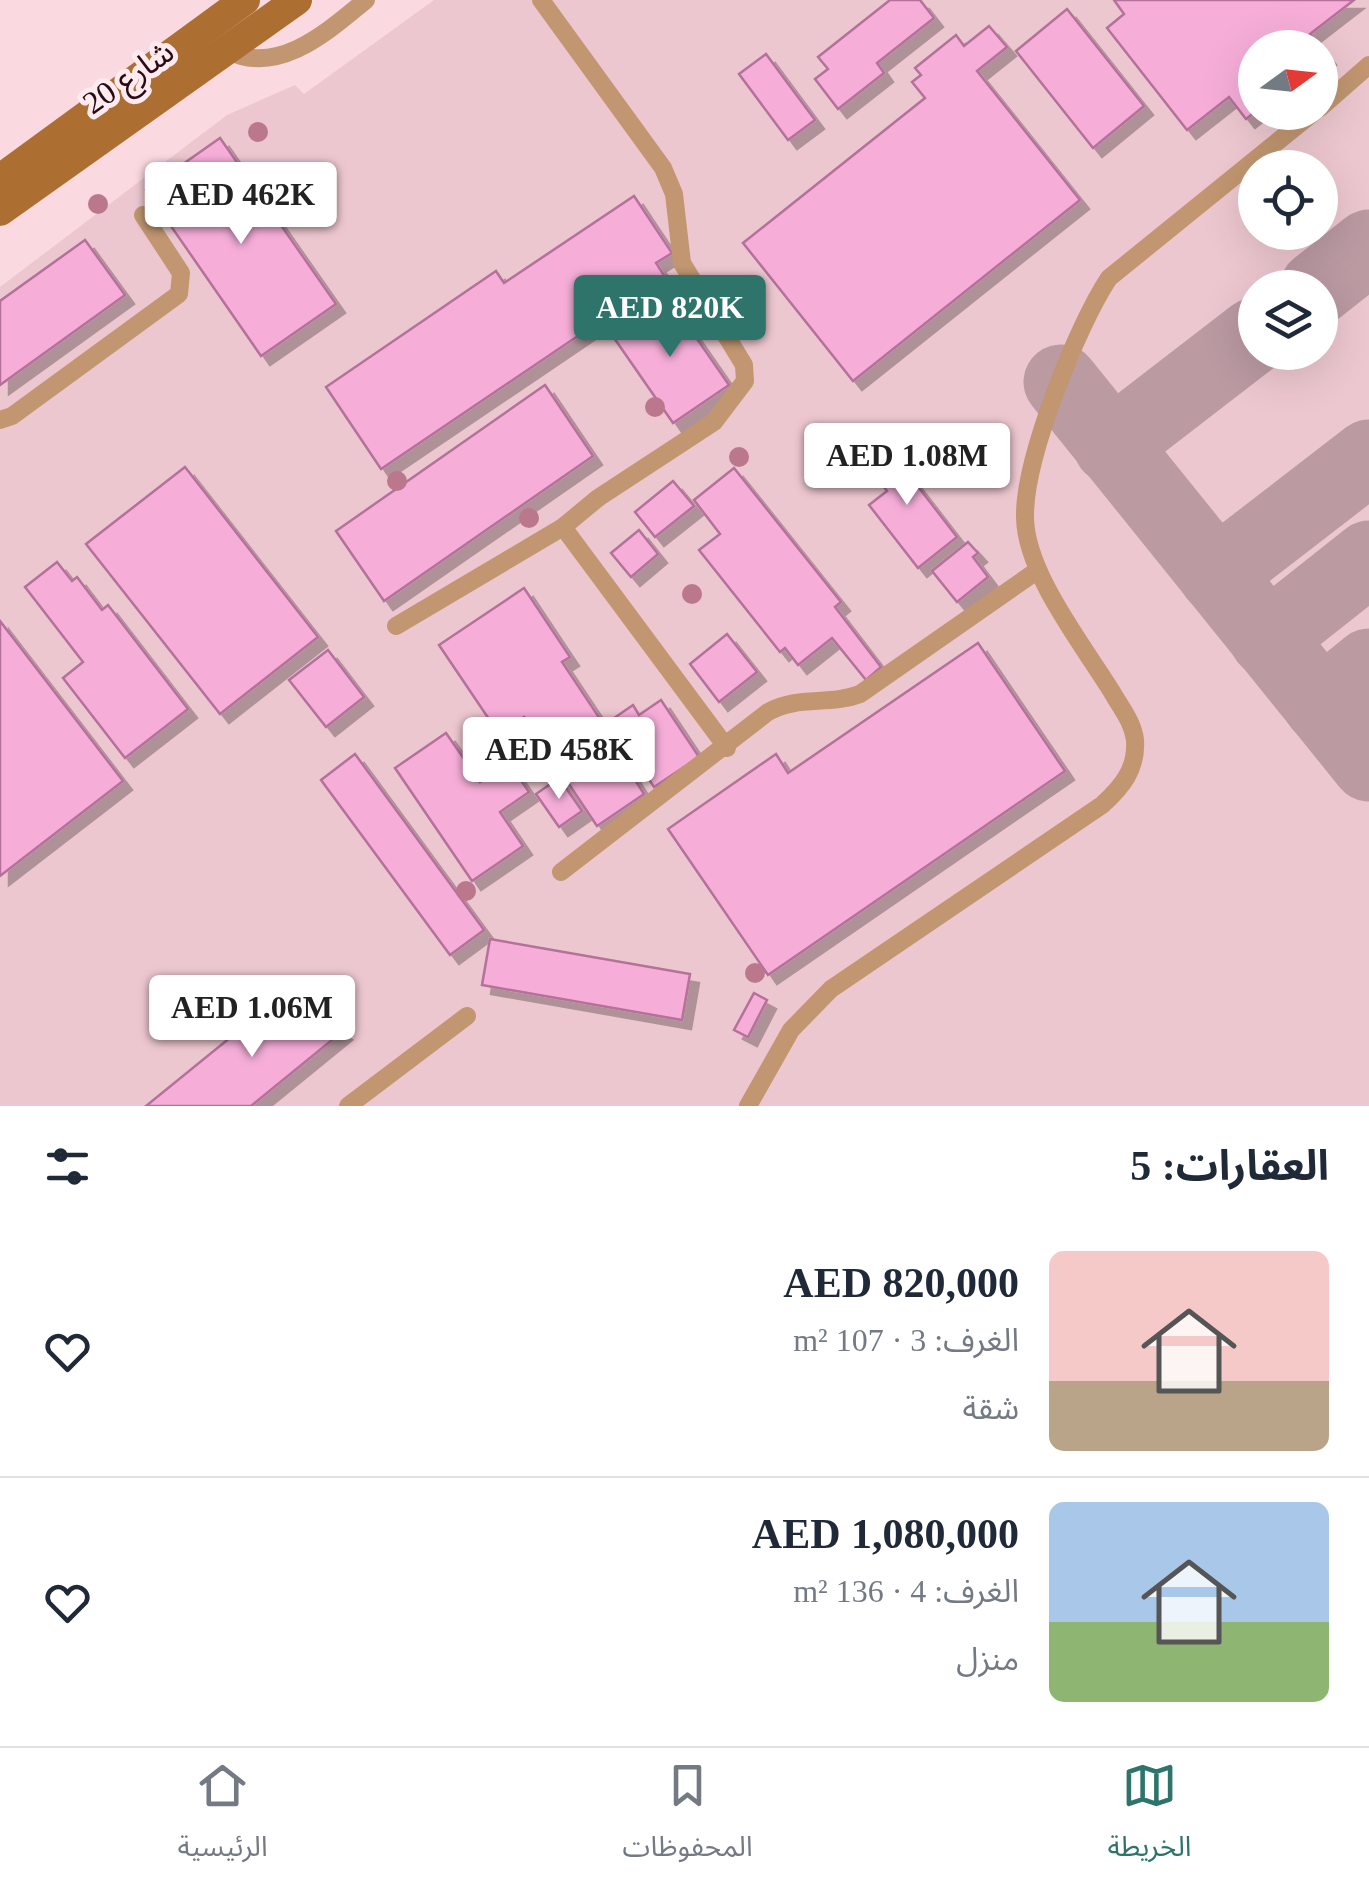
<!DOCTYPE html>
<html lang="ar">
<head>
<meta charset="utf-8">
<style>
  :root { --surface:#fff; --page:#f2f2f3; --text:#1f2937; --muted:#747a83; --line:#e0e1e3; --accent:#2e746b }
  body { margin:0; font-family:"Times New Roman","Noto Sans Arabic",serif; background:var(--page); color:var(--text); direction:rtl; height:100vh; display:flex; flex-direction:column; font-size:38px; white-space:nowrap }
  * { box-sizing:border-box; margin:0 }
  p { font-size:32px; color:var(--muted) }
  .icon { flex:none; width:55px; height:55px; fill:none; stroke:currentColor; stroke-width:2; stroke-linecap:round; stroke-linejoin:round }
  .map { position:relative; height:1106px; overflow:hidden; direction:ltr }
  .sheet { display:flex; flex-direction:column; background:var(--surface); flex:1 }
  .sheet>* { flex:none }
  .needle { width:65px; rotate:75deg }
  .tools { position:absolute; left:1238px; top:30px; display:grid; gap:20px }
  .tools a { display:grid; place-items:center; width:100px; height:100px; border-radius:50%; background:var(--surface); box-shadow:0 10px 40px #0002; font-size:50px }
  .price { position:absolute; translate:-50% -85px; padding:0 22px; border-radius:10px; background:#fff; color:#222; font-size:32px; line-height:65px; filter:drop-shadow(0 2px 5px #0008) }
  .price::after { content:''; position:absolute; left:50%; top:60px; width:30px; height:22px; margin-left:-15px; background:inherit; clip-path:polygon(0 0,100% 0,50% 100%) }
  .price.selected { background:var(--accent); color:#fff }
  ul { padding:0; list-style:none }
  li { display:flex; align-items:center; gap:30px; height:250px; padding:0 40px }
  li+li { border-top:2px solid var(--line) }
  li span { display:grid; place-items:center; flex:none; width:280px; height:200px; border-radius:15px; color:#555 }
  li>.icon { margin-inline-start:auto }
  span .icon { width:120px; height:120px; fill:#fffc; stroke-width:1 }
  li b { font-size:42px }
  h2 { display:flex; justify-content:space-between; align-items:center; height:120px; padding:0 40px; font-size:42px }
  .menu { display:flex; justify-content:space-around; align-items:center; height:140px; border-top:2px solid var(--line); background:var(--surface); font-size:28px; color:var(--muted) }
  .menu a { display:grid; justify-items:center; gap:5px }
  .menu .selected { color:var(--accent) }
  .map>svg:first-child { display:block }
  .built { fill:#edc7cf; fill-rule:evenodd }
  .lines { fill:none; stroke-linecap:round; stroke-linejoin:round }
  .taxiway { stroke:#bb9aa2; stroke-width:75 }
  .building { fill:#f6aed9; stroke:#b47199; stroke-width:2.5; filter:url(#shadow) }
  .lane { stroke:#c19670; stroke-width:18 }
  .secondary { stroke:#ad6f31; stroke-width:30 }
  .tree { fill:#bb778c }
  .labels { text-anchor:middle; stroke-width:10; stroke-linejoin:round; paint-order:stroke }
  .street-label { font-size:32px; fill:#280b14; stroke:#fdebef }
</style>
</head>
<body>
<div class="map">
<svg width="1369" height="1106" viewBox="0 0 1369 1106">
  <defs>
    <filter id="shadow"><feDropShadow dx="9" dy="9" stdDeviation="0" flood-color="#0004"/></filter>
  </defs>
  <rect width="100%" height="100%" fill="#fbd9e0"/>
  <path class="built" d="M434 0H1369V1106H0V287L227 115 295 85 304 94ZM1255 48H1320V112H1255ZM1255 168H1320V232H1255ZM1255 288H1320V352H1255Z"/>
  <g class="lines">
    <g class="taxiway">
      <polyline points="1317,288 1369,247"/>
      <polyline points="1061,382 1369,764"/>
      <polyline points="1111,446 1255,335"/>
      <polyline points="1216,575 1369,457"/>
      <polyline points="1267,639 1369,558"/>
      <polyline points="1321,705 1369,666"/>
    </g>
  </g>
  <g class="building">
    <polygon points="890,0 920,0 934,18 877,63 884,73 838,109 815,79 828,69 818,57"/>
    <polygon points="1114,0 1354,0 1310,34 1327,56 1320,61 1320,48 1255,48 1255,112 1246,119 1229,97 1187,130 1107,28 1124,14"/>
    <polygon points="1067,9 1144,106 1093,148 1016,51"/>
    <polygon points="989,26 1007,47 977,71 1080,200 853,381 743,243 925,98 912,82 921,75 915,68 956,35 964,46"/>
    <polygon points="766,54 815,120 788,140 739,74"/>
    <polygon points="220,138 336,304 261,356 146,190"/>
    <polygon points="634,196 672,253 656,263 665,277 381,469 326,387 496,271 504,283"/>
    <polygon points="85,240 125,295 0,385 0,301"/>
    <polygon points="668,297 729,385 673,423 612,335"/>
    <polygon points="545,385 593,456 384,601 336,531"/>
    <polygon points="882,440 957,537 918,568 869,505 887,491 861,457"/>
    <polygon points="185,467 318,637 220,714 86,544"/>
    <polygon points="734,468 841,602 835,607 881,667 866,680 832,638 798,665 785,648 780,652 699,550 720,534 694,500"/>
    <polygon points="673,481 694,506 655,537 635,512"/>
    <polygon points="639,530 658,554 631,577 611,553"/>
    <polygon points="968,542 978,553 973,557 988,577 957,602 932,571"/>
    <polygon points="57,562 72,581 77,577 102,610 108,605 188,709 125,758 63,678 83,662 25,587"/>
    <polygon points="524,588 570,657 562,662 604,725 633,705 639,715 661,700 699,757 654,787 638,763 628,769 644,794 597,826 524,717 499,734 439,645"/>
    <polygon points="0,621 123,781 0,876"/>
    <polygon points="727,634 757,672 719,702 690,664"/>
    <polygon points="978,643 1065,771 768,975 668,829 776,754 788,773"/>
    <polygon points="328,650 364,697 326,727 289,680"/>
    <polygon points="446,733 480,782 509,763 529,792 500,812 523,846 472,881 395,768"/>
    <polygon points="355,754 484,930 450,955 321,780"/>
    <polygon points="559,778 582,811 559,827 536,794"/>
    <polygon points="490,939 690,974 682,1020 482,985"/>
    <polygon points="754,993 767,1000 748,1037 734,1030"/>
    <polygon points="279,998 343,1031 251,1106 146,1106"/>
  </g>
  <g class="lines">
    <g class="lane">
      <path d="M226 50C278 77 327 32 366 0"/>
      <polyline points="1320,108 1369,65"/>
      <polyline points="0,420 12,416 179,294 181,273 143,215"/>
      <polyline points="563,527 727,748"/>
      <polyline points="396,626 563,527 598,498 714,422 745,381 744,365 682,263 674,194 663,168 541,0"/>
      <path d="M561 872 768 712C798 695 829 706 860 694L1038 570"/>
      <polyline points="348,1106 467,1016"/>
      <path d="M748 1106 791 1030 831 989 1102 805C1122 787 1137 769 1135 740 1133 722 1121 708 1112 692 1083 645 1024 571 1025 515 1025 457 1077 326 1109 278L1314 112"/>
    </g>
    <g class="secondary">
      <polyline points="0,179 245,0"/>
      <polyline points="0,211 297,0"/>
    </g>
  </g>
  <g class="tree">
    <circle cx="258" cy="132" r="10"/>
    <circle cx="273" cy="177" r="10"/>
    <circle cx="98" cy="204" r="10"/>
    <circle cx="655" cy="407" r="10"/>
    <circle cx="739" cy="457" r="10"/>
    <circle cx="397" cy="481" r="10"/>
    <circle cx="529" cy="518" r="10"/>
    <circle cx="692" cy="594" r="10"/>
    <circle cx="466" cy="891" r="10"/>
    <circle cx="755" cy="973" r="10"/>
  </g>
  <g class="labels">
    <g class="street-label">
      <text transform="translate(128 77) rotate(-35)" y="11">شارع 20</text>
    </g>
  </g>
</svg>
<div class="tools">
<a><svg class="needle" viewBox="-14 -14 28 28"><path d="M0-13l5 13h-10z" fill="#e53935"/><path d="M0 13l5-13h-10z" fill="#747a83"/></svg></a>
<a><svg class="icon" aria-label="locate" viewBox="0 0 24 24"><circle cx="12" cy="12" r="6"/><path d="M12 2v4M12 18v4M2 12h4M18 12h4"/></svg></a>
<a><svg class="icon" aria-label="layers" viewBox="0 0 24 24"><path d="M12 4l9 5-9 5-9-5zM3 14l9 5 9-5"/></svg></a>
</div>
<b class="price" style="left:241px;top:247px">AED 462K</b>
<b class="price selected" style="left:670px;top:360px">AED 820K</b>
<b class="price" style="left:907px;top:508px">AED 1.08M</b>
<b class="price" style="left:559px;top:802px">AED 458K</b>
<b class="price" style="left:252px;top:1060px">AED 1.06M</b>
</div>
<section class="sheet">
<h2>العقارات: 5<svg class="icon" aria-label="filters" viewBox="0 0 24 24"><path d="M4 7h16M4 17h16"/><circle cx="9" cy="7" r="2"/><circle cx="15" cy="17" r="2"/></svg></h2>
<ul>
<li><span style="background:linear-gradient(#f6c9c9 65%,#b9a48a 0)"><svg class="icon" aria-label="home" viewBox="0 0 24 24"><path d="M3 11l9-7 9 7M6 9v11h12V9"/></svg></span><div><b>AED 820,000</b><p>الغرف: 3 · 107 m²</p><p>شقة</p></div><svg class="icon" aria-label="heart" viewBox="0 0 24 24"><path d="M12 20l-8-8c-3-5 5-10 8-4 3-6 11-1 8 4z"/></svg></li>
<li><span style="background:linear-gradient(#a9c7e8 60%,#8fb573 0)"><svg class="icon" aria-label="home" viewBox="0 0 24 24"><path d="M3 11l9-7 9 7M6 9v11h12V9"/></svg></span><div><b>AED 1,080,000</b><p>الغرف: 4 · 136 m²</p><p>منزل</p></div><svg class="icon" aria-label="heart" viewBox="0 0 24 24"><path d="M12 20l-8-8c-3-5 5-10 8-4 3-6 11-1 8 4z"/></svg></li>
</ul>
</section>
<nav class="menu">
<a class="selected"><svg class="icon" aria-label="map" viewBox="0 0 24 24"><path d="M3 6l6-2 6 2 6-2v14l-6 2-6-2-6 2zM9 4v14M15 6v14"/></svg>الخريطة</a>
<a><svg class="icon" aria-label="saved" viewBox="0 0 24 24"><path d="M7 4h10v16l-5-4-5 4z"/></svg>المحفوظات</a>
<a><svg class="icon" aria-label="home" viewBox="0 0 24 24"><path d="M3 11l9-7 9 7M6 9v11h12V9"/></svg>الرئيسية</a>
</nav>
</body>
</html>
